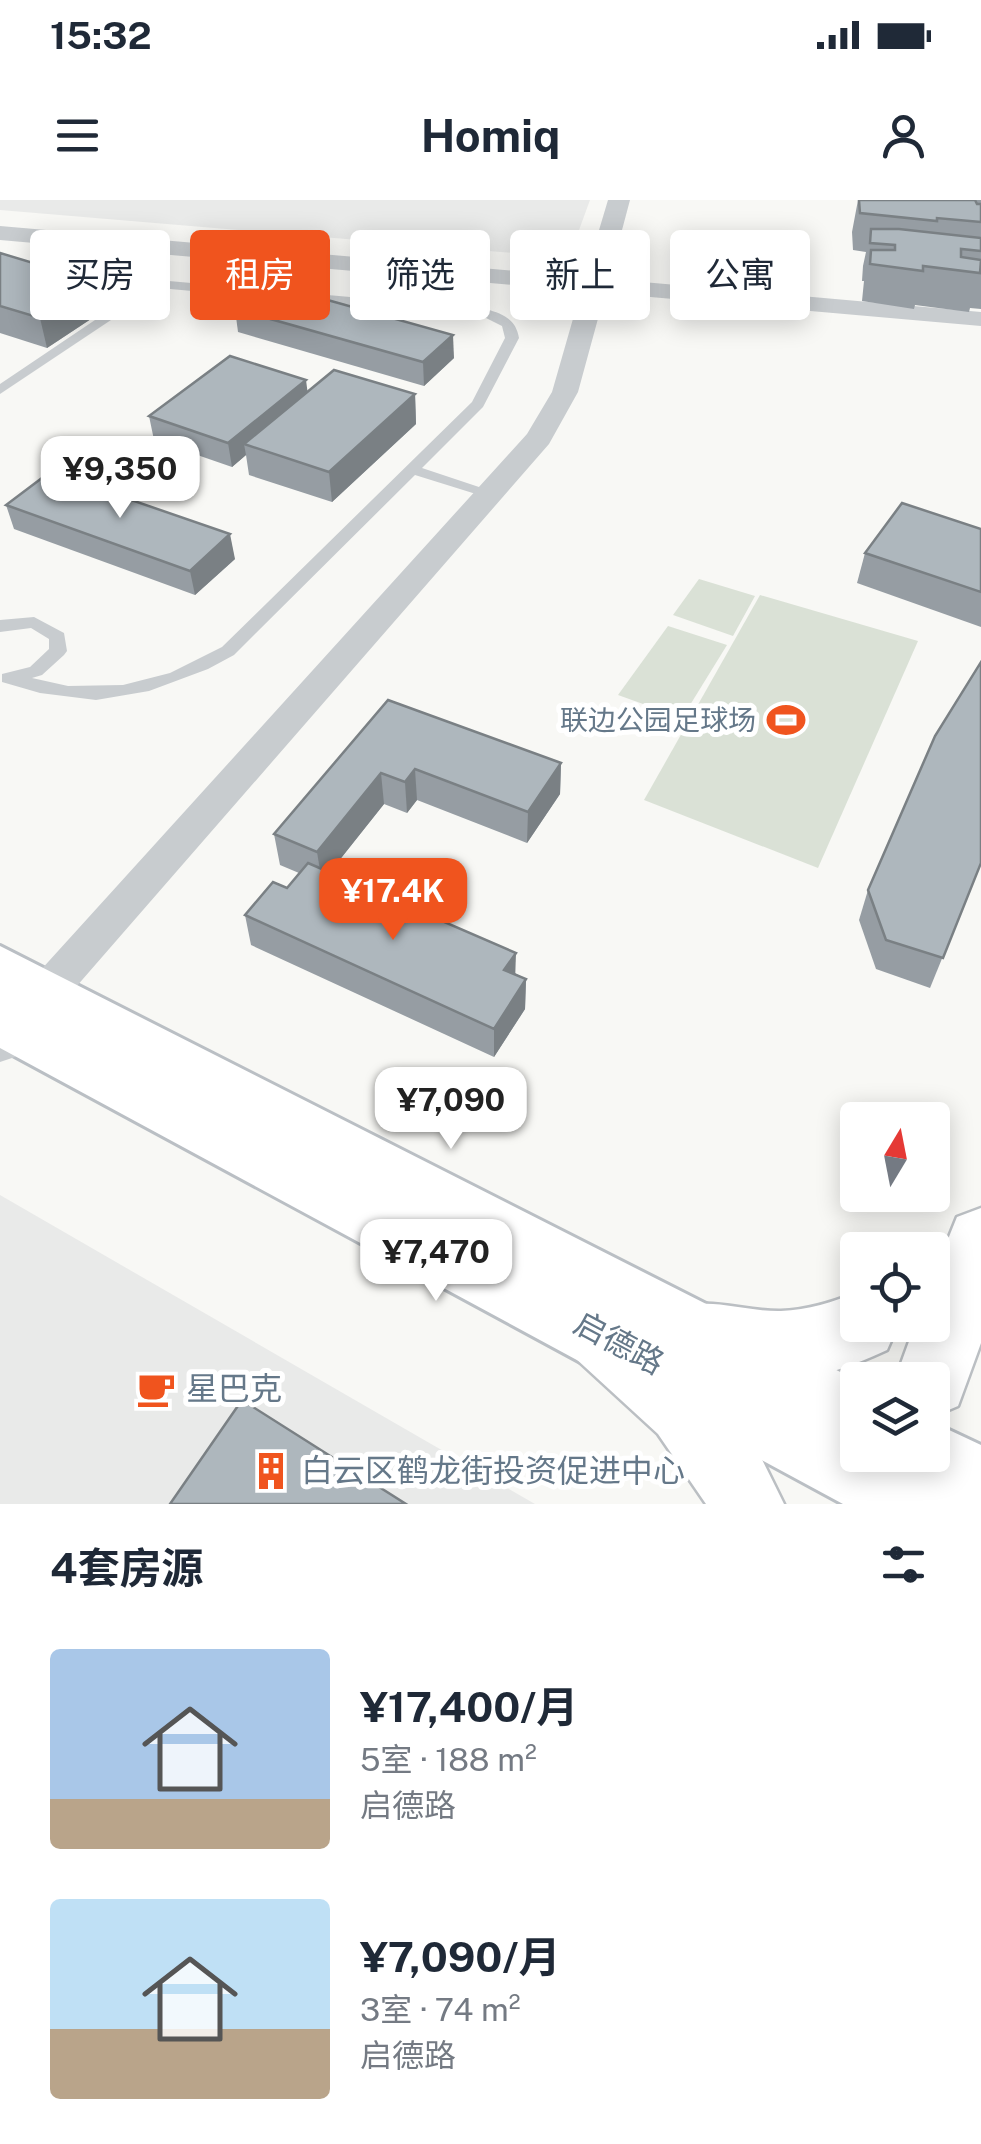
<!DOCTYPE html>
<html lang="zh">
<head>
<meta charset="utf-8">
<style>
  :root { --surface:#fff; --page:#f6f6f7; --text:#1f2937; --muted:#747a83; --accent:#f0541e }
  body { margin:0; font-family:"Public Sans","Noto Sans SC",sans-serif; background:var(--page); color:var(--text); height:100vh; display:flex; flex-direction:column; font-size:38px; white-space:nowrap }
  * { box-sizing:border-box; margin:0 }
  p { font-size:32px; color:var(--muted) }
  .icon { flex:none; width:55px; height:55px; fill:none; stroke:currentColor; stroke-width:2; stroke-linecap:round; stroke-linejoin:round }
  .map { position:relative; height:1304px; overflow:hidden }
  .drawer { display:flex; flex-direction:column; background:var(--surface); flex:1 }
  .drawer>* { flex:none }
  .hud { position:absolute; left:30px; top:30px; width:922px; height:90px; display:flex; gap:20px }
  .needle { width:65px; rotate:10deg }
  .buttons { position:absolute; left:840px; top:902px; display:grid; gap:20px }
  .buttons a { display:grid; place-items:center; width:110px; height:110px; border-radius:10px; background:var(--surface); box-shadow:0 5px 25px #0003; font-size:50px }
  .price { position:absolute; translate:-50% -85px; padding:0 22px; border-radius:20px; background:#fff; color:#222; font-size:32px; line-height:65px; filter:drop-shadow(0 2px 5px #0008) }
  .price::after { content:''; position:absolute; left:50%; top:60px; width:30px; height:22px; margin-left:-15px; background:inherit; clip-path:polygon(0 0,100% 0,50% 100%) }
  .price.selected { background:var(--accent); color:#fff }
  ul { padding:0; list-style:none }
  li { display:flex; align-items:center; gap:30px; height:250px; padding:0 50px }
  li span { display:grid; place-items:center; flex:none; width:280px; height:200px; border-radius:10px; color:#555 }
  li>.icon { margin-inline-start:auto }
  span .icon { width:120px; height:120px; fill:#fffc; stroke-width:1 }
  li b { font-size:42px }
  h2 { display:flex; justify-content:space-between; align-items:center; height:120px; padding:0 50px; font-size:42px }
  .pill { padding:0 35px; border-radius:10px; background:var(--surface); box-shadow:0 5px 25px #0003; font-size:35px; line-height:90px }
  .pill.selected { background:var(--accent); color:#fff }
  .status { display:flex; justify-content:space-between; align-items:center; height:70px; padding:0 50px; background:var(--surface); direction:ltr }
  .status svg { height:28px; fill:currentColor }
  header { display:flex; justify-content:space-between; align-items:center; height:130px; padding:0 50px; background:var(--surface); font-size:45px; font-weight:700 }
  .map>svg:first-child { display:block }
  .built { fill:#e9eae9 }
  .green { fill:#dae1d6 }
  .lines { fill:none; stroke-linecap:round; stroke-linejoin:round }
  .secondary-casing { stroke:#babfc4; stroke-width:6 }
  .primary-casing { stroke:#bbbfc3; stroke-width:5 }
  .lane { fill:#c8cccf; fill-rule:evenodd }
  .street { fill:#c8cccf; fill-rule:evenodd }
  .secondary { fill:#fff; fill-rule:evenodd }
  .primary { fill:#fff; fill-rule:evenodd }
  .wall { fill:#969da3 }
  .shaded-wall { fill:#7a8084 }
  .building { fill:#aeb7bd; stroke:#7a8084; stroke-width:2.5 }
  .labels { text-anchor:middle; stroke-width:10; stroke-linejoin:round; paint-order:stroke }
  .poi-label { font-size:28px; fill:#657889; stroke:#fff; text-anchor:end }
  .near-street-label { font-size:32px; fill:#657889; stroke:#fff }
  .near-poi-label { font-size:32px; fill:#657889; stroke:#fff; text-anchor:start }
</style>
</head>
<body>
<div class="status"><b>15:32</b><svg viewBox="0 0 49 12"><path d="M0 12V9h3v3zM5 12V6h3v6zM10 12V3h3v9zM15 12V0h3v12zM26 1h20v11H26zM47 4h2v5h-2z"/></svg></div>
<header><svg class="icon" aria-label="menu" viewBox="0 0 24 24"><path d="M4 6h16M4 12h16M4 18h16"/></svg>Homiq<svg class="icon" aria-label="person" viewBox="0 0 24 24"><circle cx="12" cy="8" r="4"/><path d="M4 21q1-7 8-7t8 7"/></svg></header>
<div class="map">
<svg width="981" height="1304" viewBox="0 0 981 1304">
  <rect width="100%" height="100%" fill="#f8f8f5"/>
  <g class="built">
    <polygon points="0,0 590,0 575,41 526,54 0,10"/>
    <polygon points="0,995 535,1304 0,1304"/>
  </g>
  <g class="green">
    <polygon points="699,379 755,396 733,436 673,415"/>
    <polygon points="760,395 918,441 818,668 644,600"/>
    <polygon points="668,426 727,445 682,518 618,495"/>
  </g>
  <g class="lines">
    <g class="secondary-casing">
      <polygon id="secondary" points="0,746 858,1181 858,1255 932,1255 932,1222 981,1245 981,1304 843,1304 0,848"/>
    </g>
    <g class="primary-casing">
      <g id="primary">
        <polygon points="981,1008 981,1143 958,1206 932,1217 932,1180 895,1180 915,1125 932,1125 932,1079 957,1017"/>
        <path d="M858 1092V1125H898L887 1150C816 1183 776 1188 700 1171L745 1225 784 1304H706L658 1234 573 1156 562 1131 573 1106 598 1096 623 1106 663 1138 673 1110C709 1095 742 1112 781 1111 808 1110 833 1102 858 1092Z"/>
        <polygon points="932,1229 943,1255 926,1304 848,1304 867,1255 932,1255"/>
      </g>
    </g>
    <path class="lane" d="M0 66 486 109C503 114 516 119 519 138L483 207 422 268 500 294 492 299 415 275 234 455 208 469 149 491 96 500 40 493 2 482V474L30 467 49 449V439L31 428 0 432V420L34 417 64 433 67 451 64 455 42 475 32 478 68 486 123 485 170 473 222 447 472 202 505 138 502 126 484 117 159 88 0 194V184L144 87 0 74Z"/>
    <polygon class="street" points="608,0 630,0 609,79 981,112 981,126 605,93 578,192 549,244 15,857 0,862 0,815 527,234 552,192 581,91 0,40 0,26 585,77"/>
    <use href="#secondary" class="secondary"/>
    <use href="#primary" class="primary"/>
  </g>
  <g class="wall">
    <polygon points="858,0 981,0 981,109 970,108 969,112 915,105 914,109 862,101 864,81 862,81 863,66 866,52 853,50 852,32"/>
    <polygon points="0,53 96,82 103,111 47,148 0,133"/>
    <polygon points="235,109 454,158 424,186 238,132"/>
    <polygon points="307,192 415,194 416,224 332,302 249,275 246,255 232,267 154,240 149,216"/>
    <polygon points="6,305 235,359 195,395 14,329"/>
    <polygon points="981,329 981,427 857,383 865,353"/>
    <polygon points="388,500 561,563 560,594 527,643 417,600 407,613 384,604 330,672 526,779 525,809 494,857 251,745 245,715 287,688 299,673 280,665 274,634"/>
    <polygon points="981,663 930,788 876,769 859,720 868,690"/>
  </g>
  <g class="shaded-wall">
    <polygon points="96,82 103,111 47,148 40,118"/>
    <polygon points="453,135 454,158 424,186 423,162"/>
    <polygon points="306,180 309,203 244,244 246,255 232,267 228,243"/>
    <polygon points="415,194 416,224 332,302 329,272"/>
    <polygon points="230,334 235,359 195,395 190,371"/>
    <polygon points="561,563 560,594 527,643 528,612"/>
    <polygon points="415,569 417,600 407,613 405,582"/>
    <polygon points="381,573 384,604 322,682 317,652"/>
    <polygon points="516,753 515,782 504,770"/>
    <polygon points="526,779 525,809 494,857 494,829"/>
  </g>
  <g class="building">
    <polygon points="859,0 975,0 977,4 981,4 981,22 937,18 937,21 860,13"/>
    <polygon points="871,29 899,29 981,38 981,51 961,49 961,57 981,60 980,73 923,66 923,71 870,64 871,50 895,50 895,45 870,43"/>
    <polygon points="0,53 96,82 40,118 0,106"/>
    <polygon points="281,87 453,135 423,162 235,109 255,94 268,98"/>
    <polygon points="230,156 306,180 228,243 149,216"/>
    <polygon points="334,170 415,194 329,272 244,244"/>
    <polygon points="50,272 230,334 190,371 6,305"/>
    <polygon points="902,303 981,329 981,392 865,353"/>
    <polygon points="981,462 981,663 943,758 886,740 868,690 935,536"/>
    <polygon points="388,500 561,563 528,612 415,569 405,582 381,573 317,652 274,634"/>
    <polygon points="308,663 516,753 504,770 526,779 494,829 245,715 273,682 287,688"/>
    <polygon points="242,1200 406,1304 170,1304"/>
  </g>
  <defs>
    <g id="stadium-bare" transform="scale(3)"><path d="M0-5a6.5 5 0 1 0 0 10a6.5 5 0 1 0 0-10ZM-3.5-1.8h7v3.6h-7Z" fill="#f0541e" stroke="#fff" stroke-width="2.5" paint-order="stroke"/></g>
    <g id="cafe-bare" transform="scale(3)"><path d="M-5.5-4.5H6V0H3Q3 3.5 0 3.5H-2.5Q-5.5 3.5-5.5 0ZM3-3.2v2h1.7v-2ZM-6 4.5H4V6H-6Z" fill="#f0541e" stroke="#fff" stroke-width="2.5" paint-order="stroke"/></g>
    <g id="building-bare" transform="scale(3)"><path d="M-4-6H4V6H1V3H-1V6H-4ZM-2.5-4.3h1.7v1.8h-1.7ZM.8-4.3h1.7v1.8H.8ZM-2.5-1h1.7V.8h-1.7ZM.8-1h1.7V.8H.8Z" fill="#f0541e" stroke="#fff" stroke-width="2.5" paint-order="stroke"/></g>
  </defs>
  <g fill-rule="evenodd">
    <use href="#stadium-bare" x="786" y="520"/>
    <use href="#cafe-bare" x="156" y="1189"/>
    <use href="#building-bare" x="271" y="1271"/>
  </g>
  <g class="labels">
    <g class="poi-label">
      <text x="756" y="530">联边公园足球场</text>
    </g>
    <g class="near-street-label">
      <text transform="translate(619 1143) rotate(28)" y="11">启德路</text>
    </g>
    <g class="near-poi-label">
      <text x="186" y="1200">星巴克</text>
      <text x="301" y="1282">白云区鹤龙街投资促进中心</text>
    </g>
  </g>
</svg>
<div class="buttons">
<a><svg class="needle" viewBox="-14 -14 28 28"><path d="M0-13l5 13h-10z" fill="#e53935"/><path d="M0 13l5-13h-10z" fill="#747a83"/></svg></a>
<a><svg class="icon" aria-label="locate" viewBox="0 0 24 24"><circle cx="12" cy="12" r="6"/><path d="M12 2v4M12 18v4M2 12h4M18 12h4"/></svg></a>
<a><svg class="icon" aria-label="layers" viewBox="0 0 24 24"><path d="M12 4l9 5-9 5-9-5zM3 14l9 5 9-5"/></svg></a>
</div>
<b class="price" style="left:120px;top:321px">¥9,350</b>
<b class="price selected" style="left:393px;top:743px">¥17.4K</b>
<b class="price" style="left:451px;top:952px">¥7,090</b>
<b class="price" style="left:436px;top:1104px">¥7,470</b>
<div class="hud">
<a class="pill">买房</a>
<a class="pill selected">租房</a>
<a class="pill">筛选</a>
<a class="pill">新上</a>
<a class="pill">公寓</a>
</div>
</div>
<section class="drawer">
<h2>4套房源<svg class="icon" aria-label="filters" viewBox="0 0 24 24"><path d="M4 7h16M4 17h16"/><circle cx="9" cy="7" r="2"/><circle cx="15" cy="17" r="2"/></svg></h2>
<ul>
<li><span style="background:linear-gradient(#a9c7e8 75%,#b9a48a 0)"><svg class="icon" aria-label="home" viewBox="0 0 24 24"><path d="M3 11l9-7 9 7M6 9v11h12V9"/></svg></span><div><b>¥17,400/月</b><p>5室 · 188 m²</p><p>启德路</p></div></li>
<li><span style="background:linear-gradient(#bfe0f5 65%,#b9a48a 0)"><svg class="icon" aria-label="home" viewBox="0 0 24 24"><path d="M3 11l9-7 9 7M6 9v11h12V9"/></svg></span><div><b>¥7,090/月</b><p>3室 · 74 m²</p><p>启德路</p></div></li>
</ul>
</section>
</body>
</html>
